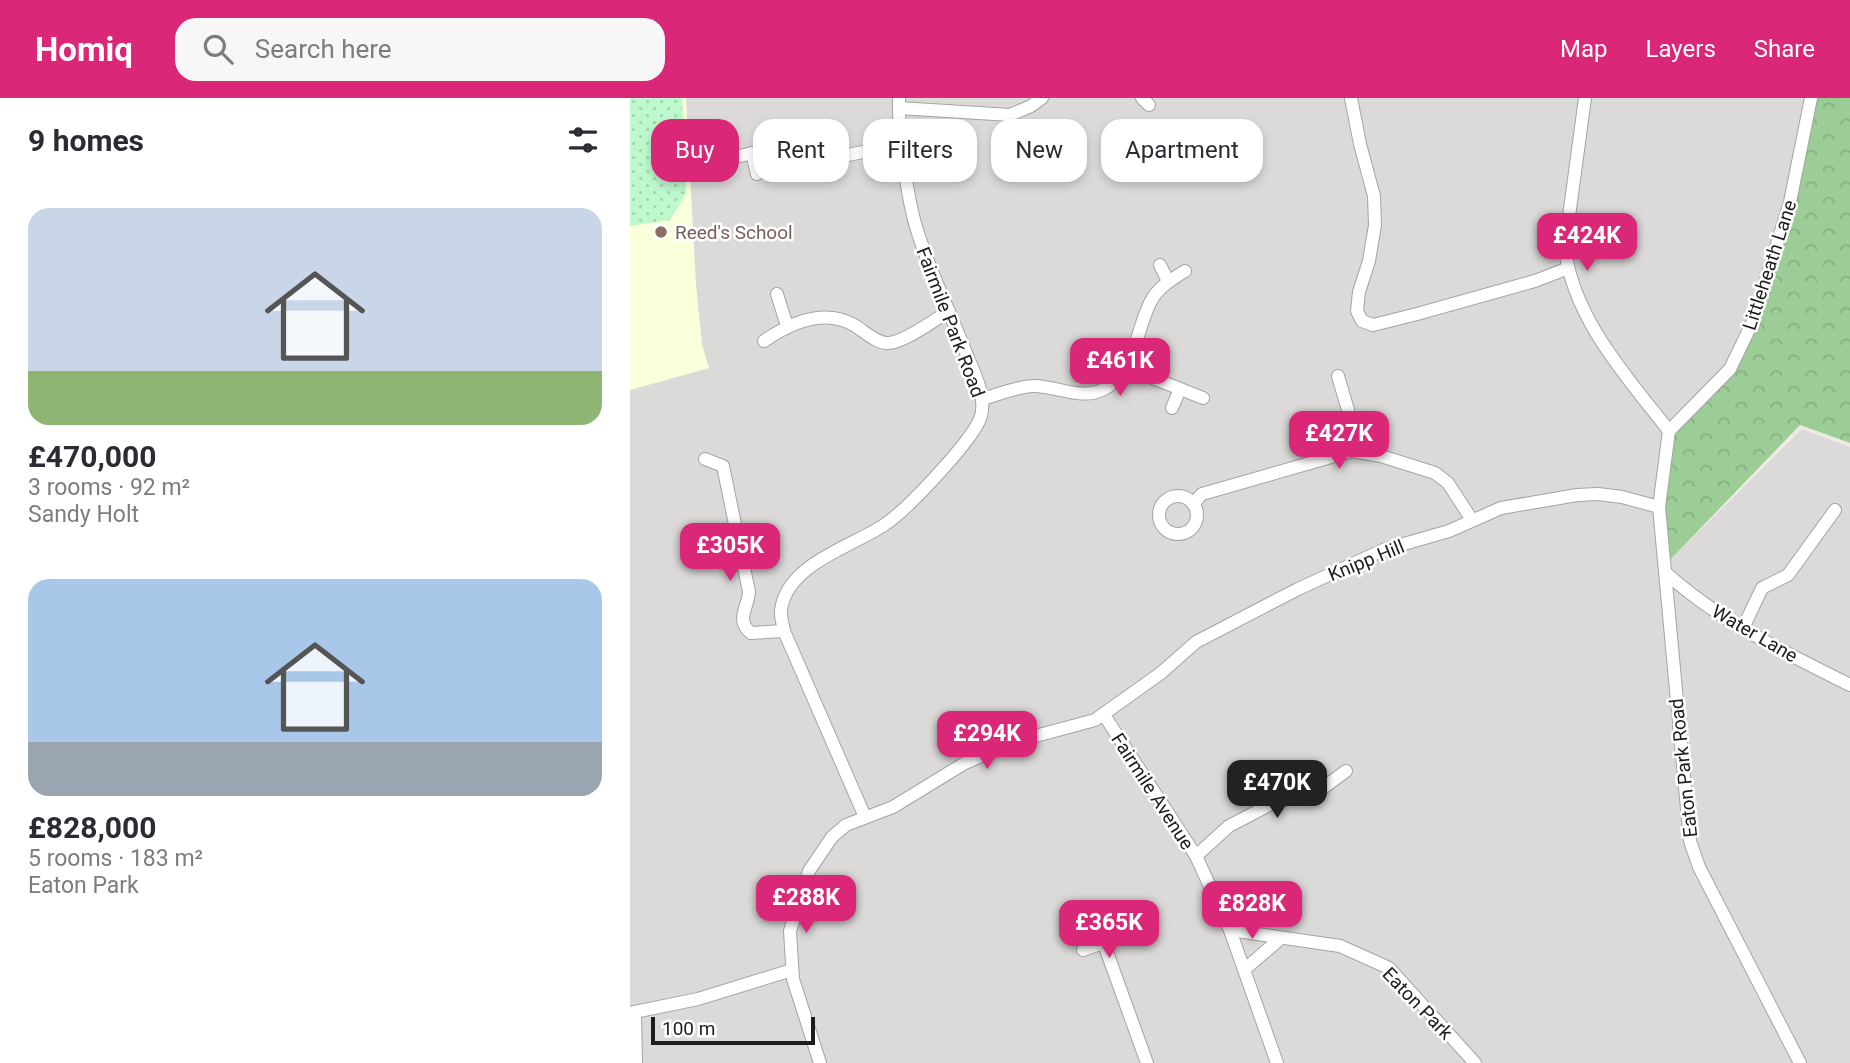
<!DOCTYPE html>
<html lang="en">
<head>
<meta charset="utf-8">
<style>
  :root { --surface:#fff; --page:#f7f7f7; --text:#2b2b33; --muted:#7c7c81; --accent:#db2777 }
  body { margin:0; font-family:Roboto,sans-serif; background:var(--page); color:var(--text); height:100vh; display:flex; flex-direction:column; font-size:26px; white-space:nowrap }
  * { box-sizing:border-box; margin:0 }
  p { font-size:23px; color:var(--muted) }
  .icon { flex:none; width:38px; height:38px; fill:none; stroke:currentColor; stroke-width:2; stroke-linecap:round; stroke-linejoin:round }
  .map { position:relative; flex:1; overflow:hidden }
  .side { display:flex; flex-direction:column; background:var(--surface); width:630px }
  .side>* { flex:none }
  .banner { position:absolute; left:21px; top:21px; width:665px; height:63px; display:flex; gap:14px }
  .scale { position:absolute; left:21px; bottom:18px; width:164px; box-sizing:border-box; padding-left:7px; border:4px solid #1d1d1d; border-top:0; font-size:19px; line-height:24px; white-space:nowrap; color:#1d1d1d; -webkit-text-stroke:5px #fff; paint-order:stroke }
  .price { position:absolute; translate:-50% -60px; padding:0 16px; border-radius:14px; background:var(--accent); color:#fff; font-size:23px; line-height:46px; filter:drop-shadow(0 2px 4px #0008) }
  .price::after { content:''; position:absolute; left:50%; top:42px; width:21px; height:16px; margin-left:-10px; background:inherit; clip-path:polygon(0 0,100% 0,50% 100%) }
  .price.current { background:#222; color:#fff }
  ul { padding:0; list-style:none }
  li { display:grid; align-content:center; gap:14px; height:371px; padding:0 28px }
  li span { display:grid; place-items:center; height:217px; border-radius:21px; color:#555 }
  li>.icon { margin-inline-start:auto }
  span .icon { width:126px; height:126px; fill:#fffc; stroke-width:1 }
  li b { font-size:30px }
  h2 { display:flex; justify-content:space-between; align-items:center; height:84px; padding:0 28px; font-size:30px }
  .pill { padding:0 24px; border-radius:21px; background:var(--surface); box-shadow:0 4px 10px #0003; font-size:24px; line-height:63px }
  .pill.current { background:var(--accent); color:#fff }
  header { display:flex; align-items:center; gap:42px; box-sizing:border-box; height:98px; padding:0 35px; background:var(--accent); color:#fff }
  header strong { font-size:33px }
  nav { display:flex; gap:38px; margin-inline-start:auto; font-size:24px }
  .search { width:490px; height:63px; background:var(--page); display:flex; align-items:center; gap:18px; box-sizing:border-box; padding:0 24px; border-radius:21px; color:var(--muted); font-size:26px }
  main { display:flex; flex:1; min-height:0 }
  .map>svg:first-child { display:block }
  .residential { fill:#dbdad9 }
  .education { fill:#f8ffda }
  .forest { fill:url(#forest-crowns) }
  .park { fill:url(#park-dots) }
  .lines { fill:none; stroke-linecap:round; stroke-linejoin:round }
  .minor-casing { stroke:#a4a4a4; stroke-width:14 }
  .minor { stroke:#fff; stroke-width:12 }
  .education-dot { fill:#8d6e63; stroke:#fff; stroke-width:2.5 }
  .labels { text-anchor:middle; stroke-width:5; stroke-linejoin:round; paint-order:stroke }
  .education-label { font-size:19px; fill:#785e54; stroke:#fff; text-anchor:start }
  .street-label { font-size:19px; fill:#1d1d1d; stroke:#fff }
</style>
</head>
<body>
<header>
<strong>Homiq</strong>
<div class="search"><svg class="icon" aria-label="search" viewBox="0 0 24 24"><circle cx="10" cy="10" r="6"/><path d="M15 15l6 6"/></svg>Search here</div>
<nav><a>Map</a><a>Layers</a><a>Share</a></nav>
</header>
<main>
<section class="side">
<h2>9 homes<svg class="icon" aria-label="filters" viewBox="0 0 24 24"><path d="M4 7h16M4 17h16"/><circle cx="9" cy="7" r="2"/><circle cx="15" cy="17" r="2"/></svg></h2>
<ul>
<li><span style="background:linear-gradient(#c9d6e8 75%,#8fb573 0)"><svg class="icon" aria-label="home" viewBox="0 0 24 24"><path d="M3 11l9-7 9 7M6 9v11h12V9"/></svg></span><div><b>£470,000</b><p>3 rooms · 92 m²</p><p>Sandy Holt</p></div></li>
<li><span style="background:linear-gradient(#a9c7e8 75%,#9aa5b1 0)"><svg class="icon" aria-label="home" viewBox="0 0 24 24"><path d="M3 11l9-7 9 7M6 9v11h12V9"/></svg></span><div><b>£828,000</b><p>5 rooms · 183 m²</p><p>Eaton Park</p></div></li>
</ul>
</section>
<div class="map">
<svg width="1220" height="965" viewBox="0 0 1220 965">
  <defs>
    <pattern id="forest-crowns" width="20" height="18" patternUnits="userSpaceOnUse" patternTransform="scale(1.75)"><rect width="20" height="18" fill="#9ccd97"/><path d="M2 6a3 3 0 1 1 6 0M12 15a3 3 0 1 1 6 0" fill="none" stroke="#86b082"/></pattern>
    <pattern id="park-dots" width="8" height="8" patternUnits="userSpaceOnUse" patternTransform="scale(1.75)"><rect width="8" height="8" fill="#bef9ce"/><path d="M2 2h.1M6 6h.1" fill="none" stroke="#a3d5b0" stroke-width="1.8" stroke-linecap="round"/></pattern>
  </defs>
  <rect width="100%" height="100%" fill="#eeece2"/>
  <polygon class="residential" points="0,0 1185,0 1128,210 1040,462 1172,331 1220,349 1220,965 0,965"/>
  <polygon class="education" points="0,0 56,0 66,187 72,246 79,270 0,292"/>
  <polygon class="forest" points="1186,0 1220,0 1220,345 1170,327 1038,464 1034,411 1043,333 1103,273"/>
  <polygon class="park" points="0,0 52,0 56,96 40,122 0,128"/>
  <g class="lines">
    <g class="minor-casing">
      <g id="minor">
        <polyline points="512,0 519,7"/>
        <polyline points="721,0 730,46 744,98 745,127 739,163 729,194 727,213 732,223 743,227 787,216 905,183 936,171"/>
        <path d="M955 0 935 148C941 218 997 279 1039 333"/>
        <polyline points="269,10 380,17 401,8 412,0"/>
        <polyline points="122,55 127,76"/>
        <polyline points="101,60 158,47 171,48 195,58 208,59 273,46"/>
        <polyline points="530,167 538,183"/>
        <polyline points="147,196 157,228"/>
        <path d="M134 243C160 225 194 210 224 227 234 233 246 245 257 245 272 246 306 221 319 213"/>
        <polyline points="495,269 573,300"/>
        <polyline points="708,278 718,312 722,353"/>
        <path d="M352 301C368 297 387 288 404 288 426 288 451 302 472 292 504 277 506 233 520 205 527 190 542 181 555 173"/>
        <polyline points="542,310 550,291"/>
        <path d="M75 361 93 368 119 494C118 510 105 522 121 535L154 533"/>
        <circle cx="548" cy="417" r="19"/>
        <polyline points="563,406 572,396 722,353 751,358 805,375 818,385 842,422"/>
        <path d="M1036 475C1089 523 1156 555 1220 587"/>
        <polyline points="1113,530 1132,490 1158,477 1205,412"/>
        <polyline points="474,617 566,758 600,832 647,965"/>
        <path d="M235 719 154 533C153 526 150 518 151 512 157 466 221 449 254 427 276 413 340 345 350 321 358 301 344 274 336 255 320 214 300 174 287 132 277 100 268 34 269 0"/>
        <polyline points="566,758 599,728 643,705 693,690 716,673"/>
        <polyline points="600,832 710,848 759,870 845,965"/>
        <polyline points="474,846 517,965"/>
        <polyline points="453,852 493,838"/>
        <polyline points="615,871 651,840"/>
        <polyline points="0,915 68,901 162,872"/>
        <polyline points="5,915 6,965"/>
        <polyline points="190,965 163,881 160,833 179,773 202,739 216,727 263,709 335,665 383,644 465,622 531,575 566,544 666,492 753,452 819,433 871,410 947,397 968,396 992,399 1029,409"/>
        <polyline points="1170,965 1069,769 1060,743 1029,409 1039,333 1100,271 1124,221 1160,104 1181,0"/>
      </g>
    </g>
    <use href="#minor" class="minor"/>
  </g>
  <circle class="education-dot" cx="31" cy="134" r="7"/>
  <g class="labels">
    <g class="education-label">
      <text x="45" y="141">Reed's School</text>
    </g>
    <g class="street-label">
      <text transform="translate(1139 167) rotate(-72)" y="7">Littleheath Lane</text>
      <text transform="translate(321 224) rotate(69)" y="7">Fairmile Park Road</text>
      <text transform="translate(736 462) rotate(-22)" y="7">Knipp Hill</text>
      <text transform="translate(1125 535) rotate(30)" y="7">Water Lane</text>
      <text transform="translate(1053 670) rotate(-96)" y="7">Eaton Park Road</text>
      <text transform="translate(523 693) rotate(57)" y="7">Fairmile Avenue</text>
      <text transform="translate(788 905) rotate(46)" y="7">Eaton Park</text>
    </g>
  </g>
</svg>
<div class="scale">100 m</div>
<b class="price" style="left:957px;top:175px">£424K</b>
<b class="price" style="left:490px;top:300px">£461K</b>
<b class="price" style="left:709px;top:373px">£427K</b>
<b class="price" style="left:100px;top:485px">£305K</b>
<b class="price" style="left:357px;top:673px">£294K</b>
<b class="price current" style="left:647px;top:722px">£470K</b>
<b class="price" style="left:176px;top:837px">£288K</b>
<b class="price" style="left:622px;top:843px">£828K</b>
<b class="price" style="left:479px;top:862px">£365K</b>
<div class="banner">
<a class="pill current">Buy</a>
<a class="pill">Rent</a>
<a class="pill">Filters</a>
<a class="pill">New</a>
<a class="pill">Apartment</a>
</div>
</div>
</main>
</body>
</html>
